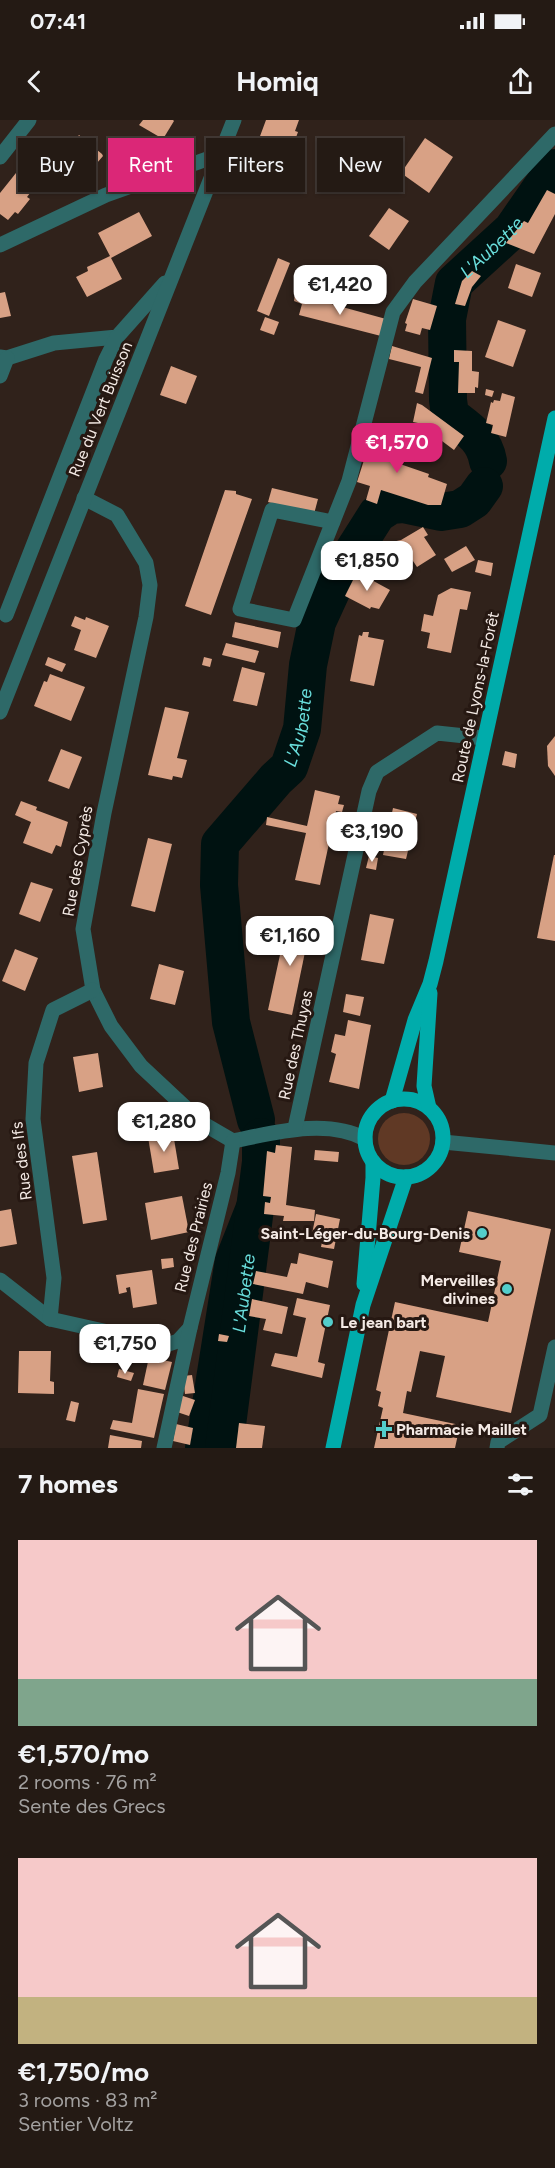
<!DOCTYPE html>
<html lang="en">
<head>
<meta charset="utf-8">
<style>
  :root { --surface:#241a14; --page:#2c231d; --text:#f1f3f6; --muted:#a3a1a0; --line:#413834; --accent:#db2777 }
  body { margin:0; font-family:Figtree,sans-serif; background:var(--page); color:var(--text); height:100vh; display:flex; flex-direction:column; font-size:22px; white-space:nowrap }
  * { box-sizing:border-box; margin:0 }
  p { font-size:20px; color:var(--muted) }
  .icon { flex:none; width:33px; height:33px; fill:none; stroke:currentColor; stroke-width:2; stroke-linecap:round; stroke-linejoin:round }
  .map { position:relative; height:1328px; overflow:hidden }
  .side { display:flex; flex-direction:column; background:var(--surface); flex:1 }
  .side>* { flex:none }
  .banner { position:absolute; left:18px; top:18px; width:519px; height:54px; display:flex; gap:12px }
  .price { position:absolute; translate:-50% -51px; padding:0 14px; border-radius:12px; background:#fff; color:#222; font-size:20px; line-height:39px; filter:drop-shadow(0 2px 3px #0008) }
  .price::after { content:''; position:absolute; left:50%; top:36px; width:18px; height:14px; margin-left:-9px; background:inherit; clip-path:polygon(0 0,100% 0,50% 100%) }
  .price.active { background:var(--accent); color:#fff }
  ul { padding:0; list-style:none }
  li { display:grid; align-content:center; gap:12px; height:318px; padding:0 18px }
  li span { display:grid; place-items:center; height:186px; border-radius:0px; color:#555 }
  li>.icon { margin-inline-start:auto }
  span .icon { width:108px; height:108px; fill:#fffc; stroke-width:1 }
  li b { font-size:26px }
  h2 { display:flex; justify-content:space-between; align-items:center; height:72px; padding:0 18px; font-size:26px }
  .pill { padding:0 21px; border-radius:0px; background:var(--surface); box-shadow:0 2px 4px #0004,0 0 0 2px var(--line); font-size:21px; line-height:54px }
  .pill.active { background:var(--accent); color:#fff }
  .status { display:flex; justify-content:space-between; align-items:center; height:42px; padding:0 30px; background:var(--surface); direction:ltr }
  .status svg { height:16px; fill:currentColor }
  header { display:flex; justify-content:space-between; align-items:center; height:78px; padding:0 18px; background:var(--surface); font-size:27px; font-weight:700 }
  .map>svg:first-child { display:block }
  .green { fill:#603925 }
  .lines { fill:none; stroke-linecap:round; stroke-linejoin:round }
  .canal { stroke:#001211; stroke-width:22 }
  .river { stroke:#001211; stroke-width:38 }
  .building { fill:#d8a185 }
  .minor { stroke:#2e6968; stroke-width:15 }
  .major { stroke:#00acab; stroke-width:15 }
  .poi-dot { fill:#53cdcb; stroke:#261812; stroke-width:2 }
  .labels { text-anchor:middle; stroke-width:6; stroke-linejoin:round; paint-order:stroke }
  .street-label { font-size:16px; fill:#f4eae5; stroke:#261812 }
  .poi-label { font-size:16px; font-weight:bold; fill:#f4eae5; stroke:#261812; text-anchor:end }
  .water-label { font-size:18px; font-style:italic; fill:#69dedc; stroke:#261812 }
</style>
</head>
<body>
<div class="status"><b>07:41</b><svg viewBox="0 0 49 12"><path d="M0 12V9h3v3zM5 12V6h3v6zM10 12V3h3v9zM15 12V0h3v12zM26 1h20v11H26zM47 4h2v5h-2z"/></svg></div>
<header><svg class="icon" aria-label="back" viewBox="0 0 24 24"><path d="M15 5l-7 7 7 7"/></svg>Homiq<svg class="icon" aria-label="share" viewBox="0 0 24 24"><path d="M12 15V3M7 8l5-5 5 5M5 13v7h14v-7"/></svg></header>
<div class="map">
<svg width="555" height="1328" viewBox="0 0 555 1328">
  <rect width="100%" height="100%" fill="#30221b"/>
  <circle class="green" cx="404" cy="1019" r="26"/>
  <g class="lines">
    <polyline class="canal" points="196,1328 226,1139 258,1058"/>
    <g class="river">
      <path id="s1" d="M488 341C484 318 468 309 450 295L448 280 447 199 454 163 512 110 555 48"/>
      <path id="s2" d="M256 1000 231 902 219 765 220 724 276 659 289 647 302 609 308 545 317 502 339 454 377 394 391 385 403 384 441 392 460 389 474 380 484 366"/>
      <path id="s3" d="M224 1328 261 1042V1017"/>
    </g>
  </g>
  <g class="building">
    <polygon points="143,0 173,0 174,1 163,19 139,5"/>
    <polygon points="266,0 299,0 295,11 298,12 288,39 256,27"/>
    <polygon points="79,15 102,34 103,36 97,43 91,39 77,57 73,54 60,69 56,65 50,73 25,53 31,46 36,49 48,34 52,37 67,20 72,24"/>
    <polygon points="425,18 453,37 429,73 401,53"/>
    <polygon points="16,53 34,68 27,77 30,79 18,94 15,92 8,100 0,94 0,73"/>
    <polygon points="547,70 555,74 555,94 534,134 506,123 524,101 528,103"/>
    <polygon points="389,88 409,101 389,130 369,116"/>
    <polygon points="139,92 152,116 111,138 122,159 87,177 76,157 88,151 87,147 110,136 98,113"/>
    <polygon points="278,138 290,143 269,196 257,191"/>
    <polygon points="516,144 541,153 532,177 508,168"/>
    <polygon points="472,151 481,156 472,167 465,186 455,184 462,161"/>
    <polygon points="5,172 11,196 0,198 0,173"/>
    <polygon points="295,174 386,199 381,216 299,195 302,184 294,181"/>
    <polygon points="413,179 437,186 430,210 422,208 420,215 405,211 407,204 405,203"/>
    <polygon points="265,197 279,202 274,215 260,210"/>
    <polygon points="498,200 526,210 513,247 485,237"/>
    <polygon points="392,226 432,238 423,274 415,272 421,247 389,239"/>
    <polygon points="454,230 472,231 472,251 479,252 478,268 475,267 475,273 458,273 459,242 454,242"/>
    <polygon points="171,246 197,256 186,284 160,275"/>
    <polygon points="486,269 494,271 492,277 485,275"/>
    <polygon points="502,273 515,277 506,317 491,313 493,305 486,303 491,282 493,283 494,280 500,281"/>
    <polygon points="417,283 422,285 464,316 454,330 418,303 413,302"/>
    <polygon points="371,307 379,309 380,313 373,334 385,338 394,312 410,316 400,344 429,354 428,357 447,364 441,385 428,385 381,370 377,384 366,380 370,366 357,362 365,337 363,337"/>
    <polygon points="272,368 318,379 314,394 268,382"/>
    <polygon points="225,370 236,371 236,374 252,379 211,495 185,486"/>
    <polygon points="423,407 428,415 424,417 436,435 417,447 405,429 399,433 392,422 401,420"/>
    <polygon points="466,426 475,440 452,452 444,439"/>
    <polygon points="478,440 493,443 491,456 475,452"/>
    <polygon points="357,452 390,470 379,489 371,487 370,489 345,476"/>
    <polygon points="451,468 471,472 467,490 460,489 451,533 427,528 430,513 421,511 424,494 433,496 438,475"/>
    <polygon points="75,496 85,500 86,497 109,506 96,538 74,530 81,510 71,506"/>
    <polygon points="235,502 281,512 278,528 232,517"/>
    <polygon points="363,512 369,512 368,517 384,520 374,566 350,561 359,515 362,516"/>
    <polygon points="226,523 259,531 255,543 222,535"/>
    <polygon points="48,537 66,544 62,552 45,545"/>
    <polygon points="204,537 212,539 210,547 202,545"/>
    <polygon points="242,547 265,553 257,586 233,581"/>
    <polygon points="50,554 85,567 71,601 34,586 44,561 47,562"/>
    <polygon points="165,587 189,592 177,638 187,640 182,658 173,656 172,660 148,655"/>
    <polygon points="555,616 555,656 548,646 547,626"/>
    <polygon points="61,629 82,637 69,669 48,661"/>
    <polygon points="505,631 517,634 515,648 502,645"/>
    <polygon points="315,670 340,676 338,684 344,685 342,692 336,691 320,765 295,760 306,713 266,705 267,697 307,706"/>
    <polygon points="21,681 37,687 36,690 68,702 61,727 56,725 52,734 23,723 31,702 15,695"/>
    <polygon points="393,688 417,694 406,739 383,735"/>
    <polygon points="148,718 172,724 155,792 131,786"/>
    <polygon points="554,735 555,735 555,821 537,818"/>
    <polygon points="369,736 378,738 376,750 366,748"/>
    <polygon points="31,762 53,769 40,802 19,794"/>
    <polygon points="370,794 394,799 384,844 361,840"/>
    <polygon points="288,798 311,803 292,895 268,890"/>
    <polygon points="15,829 38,838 25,871 2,861"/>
    <polygon points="159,844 184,851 175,885 150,879"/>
    <polygon points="346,874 364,877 360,896 343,892"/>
    <polygon points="348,900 371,905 359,969 329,962 336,934 331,932 335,914 345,916"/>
    <polygon points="98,933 103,967 79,972 73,937"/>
    <polygon points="173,1013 179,1049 154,1053 148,1017"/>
    <polygon points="276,1025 292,1027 286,1085 315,1090 314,1101 283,1101 284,1096 264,1094 265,1082 270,1083 271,1077 263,1076 267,1031 275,1033"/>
    <polygon points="315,1030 339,1032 338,1042 314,1040"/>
    <polygon points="97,1032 107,1100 83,1104 72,1036"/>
    <polygon points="182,1076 189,1112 151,1120 145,1083"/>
    <polygon points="11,1089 17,1124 0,1127 0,1091"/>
    <polygon points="468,1091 551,1109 511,1293 436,1277 445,1236 420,1231 411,1272 407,1271 403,1293 460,1305 455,1328 374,1328 383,1288 378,1286 381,1272 376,1270 395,1182 488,1202 501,1141 459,1132"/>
    <polygon points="316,1094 340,1099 334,1129 321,1127 323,1117 312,1114"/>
    <polygon points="299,1133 333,1141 328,1168 306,1162 303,1174 253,1164 256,1151 287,1157 291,1143 297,1144"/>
    <polygon points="173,1138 174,1147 162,1149 161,1139"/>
    <polygon points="152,1150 157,1184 133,1188 130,1167 126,1168 127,1172 119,1174 116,1155"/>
    <polygon points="297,1178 330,1185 318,1242 325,1244 322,1258 271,1246 275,1233 297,1237 306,1198 293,1195"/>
    <polygon points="252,1179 288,1187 282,1214 263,1210 266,1199 249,1196"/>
    <polygon points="219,1214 229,1216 227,1222 218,1221"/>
    <polygon points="19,1231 51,1231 50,1261 54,1262 54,1274 18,1273"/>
    <polygon points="123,1231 135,1234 133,1241 122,1238"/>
    <polygon points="149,1237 172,1242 165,1270 143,1265"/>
    <polygon points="119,1249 134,1253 131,1261 117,1257"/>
    <polygon points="192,1255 195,1273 185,1274 183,1256"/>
    <polygon points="138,1269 164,1274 154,1318 110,1309 113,1300 132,1303"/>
    <polygon points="180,1275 195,1280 189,1296 174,1291"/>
    <polygon points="71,1281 79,1283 75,1302 66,1300"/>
    <polygon points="239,1303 265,1306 262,1328 236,1328"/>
    <polygon points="176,1304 193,1308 190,1325 173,1321"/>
    <polygon points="110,1315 142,1321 141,1328 108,1328"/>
  </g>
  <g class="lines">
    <g class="minor">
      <polyline points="0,37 29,0"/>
      <polyline points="0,125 106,75 221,34"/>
      <polyline points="0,237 7,238 54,223 117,217 165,163"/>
      <polyline points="0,256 7,238"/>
      <path d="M84 378 117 395 146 443 150 465 146 497 104 693 83 809 93 870 111 906 141 946 202 1003 233 1021C273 1013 327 998 365 1019"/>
      <polyline points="333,402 272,390 240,489 294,500 349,361 393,192 415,162 555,14"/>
      <polyline points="6,495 106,239 117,217"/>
      <polyline points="0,592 234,0"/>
      <polyline points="295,1008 369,671 377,652 437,613 484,618"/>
      <polyline points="443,1022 555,1033"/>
      <polyline points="0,1160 50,1199 166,1225 178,1221 190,1208"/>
      <polyline points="50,1199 54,1158 33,999 36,943 53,890 93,870"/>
      <polyline points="164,1328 190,1208 228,1053 233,1021"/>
      <polyline points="497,1328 498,1322 540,1295 555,1227"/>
    </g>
    <g class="major">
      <circle cx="404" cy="1018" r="39"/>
      <polyline points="392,981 415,900 430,864 436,841 555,298"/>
      <polyline points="429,988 424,966 430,873"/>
      <polyline points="364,1164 373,1058 373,1042"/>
      <polyline points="333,1328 363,1185 406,1057"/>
    </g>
  </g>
  <g class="poi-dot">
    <circle cx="482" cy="1113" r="6"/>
    <circle cx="507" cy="1169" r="6"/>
    <circle cx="328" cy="1202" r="6"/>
    <path d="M381 1300h6v6h6v6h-6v6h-6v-6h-6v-6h6z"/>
  </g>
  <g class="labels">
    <g class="street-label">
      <text transform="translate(100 289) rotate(-68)" y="6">Rue du Vert Buisson</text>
      <text transform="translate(475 577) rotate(-78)" y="6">Route de Lyons-la-Forêt</text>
      <text transform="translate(77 741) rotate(-80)" y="6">Rue des Cyprès</text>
      <text transform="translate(295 925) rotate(-78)" y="6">Rue des Thuyas</text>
      <text transform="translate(21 1041) rotate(-97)" y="6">Rue des Ifs</text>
      <text transform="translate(193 1117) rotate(-76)" y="6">Rue des Prairies</text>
    </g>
    <g class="poi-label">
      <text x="470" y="1119">Saint-Léger-du-Bourg-Denis</text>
      <text x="495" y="1166">Merveilles<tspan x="495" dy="18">divines</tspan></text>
      <text x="340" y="1208" text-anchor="start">Le jean bart</text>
      <text x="396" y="1315" text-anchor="start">Pharmacie Maillet</text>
    </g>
    <g class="water-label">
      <text dy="6" stroke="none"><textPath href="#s1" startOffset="246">L'Aubette</textPath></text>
      <text dy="6" stroke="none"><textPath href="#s2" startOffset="424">L'Aubette</textPath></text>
      <text dy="6" stroke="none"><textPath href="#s3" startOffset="156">L'Aubette</textPath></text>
    </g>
  </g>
</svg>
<b class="price" style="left:340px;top:196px">€1,420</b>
<b class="price active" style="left:397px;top:354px">€1,570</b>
<b class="price" style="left:367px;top:472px">€1,850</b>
<b class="price" style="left:372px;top:743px">€3,190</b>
<b class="price" style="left:290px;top:847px">€1,160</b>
<b class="price" style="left:164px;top:1033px">€1,280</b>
<b class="price" style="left:125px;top:1255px">€1,750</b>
<div class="banner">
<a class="pill">Buy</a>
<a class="pill active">Rent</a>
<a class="pill">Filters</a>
<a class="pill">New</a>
</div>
</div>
<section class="side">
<h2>7 homes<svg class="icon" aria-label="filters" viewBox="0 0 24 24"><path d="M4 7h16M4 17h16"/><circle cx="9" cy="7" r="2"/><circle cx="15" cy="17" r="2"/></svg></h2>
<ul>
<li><span style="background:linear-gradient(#f6c9c9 75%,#7fa58c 0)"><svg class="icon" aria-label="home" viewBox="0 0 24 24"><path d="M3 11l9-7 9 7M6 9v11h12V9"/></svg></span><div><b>€1,570/mo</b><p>2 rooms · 76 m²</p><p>Sente des Grecs</p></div></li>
<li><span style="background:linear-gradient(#f6c9c9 75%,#c2b280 0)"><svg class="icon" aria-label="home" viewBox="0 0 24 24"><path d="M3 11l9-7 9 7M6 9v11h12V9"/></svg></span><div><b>€1,750/mo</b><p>3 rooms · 83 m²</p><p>Sentier Voltz</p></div></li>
</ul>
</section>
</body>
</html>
